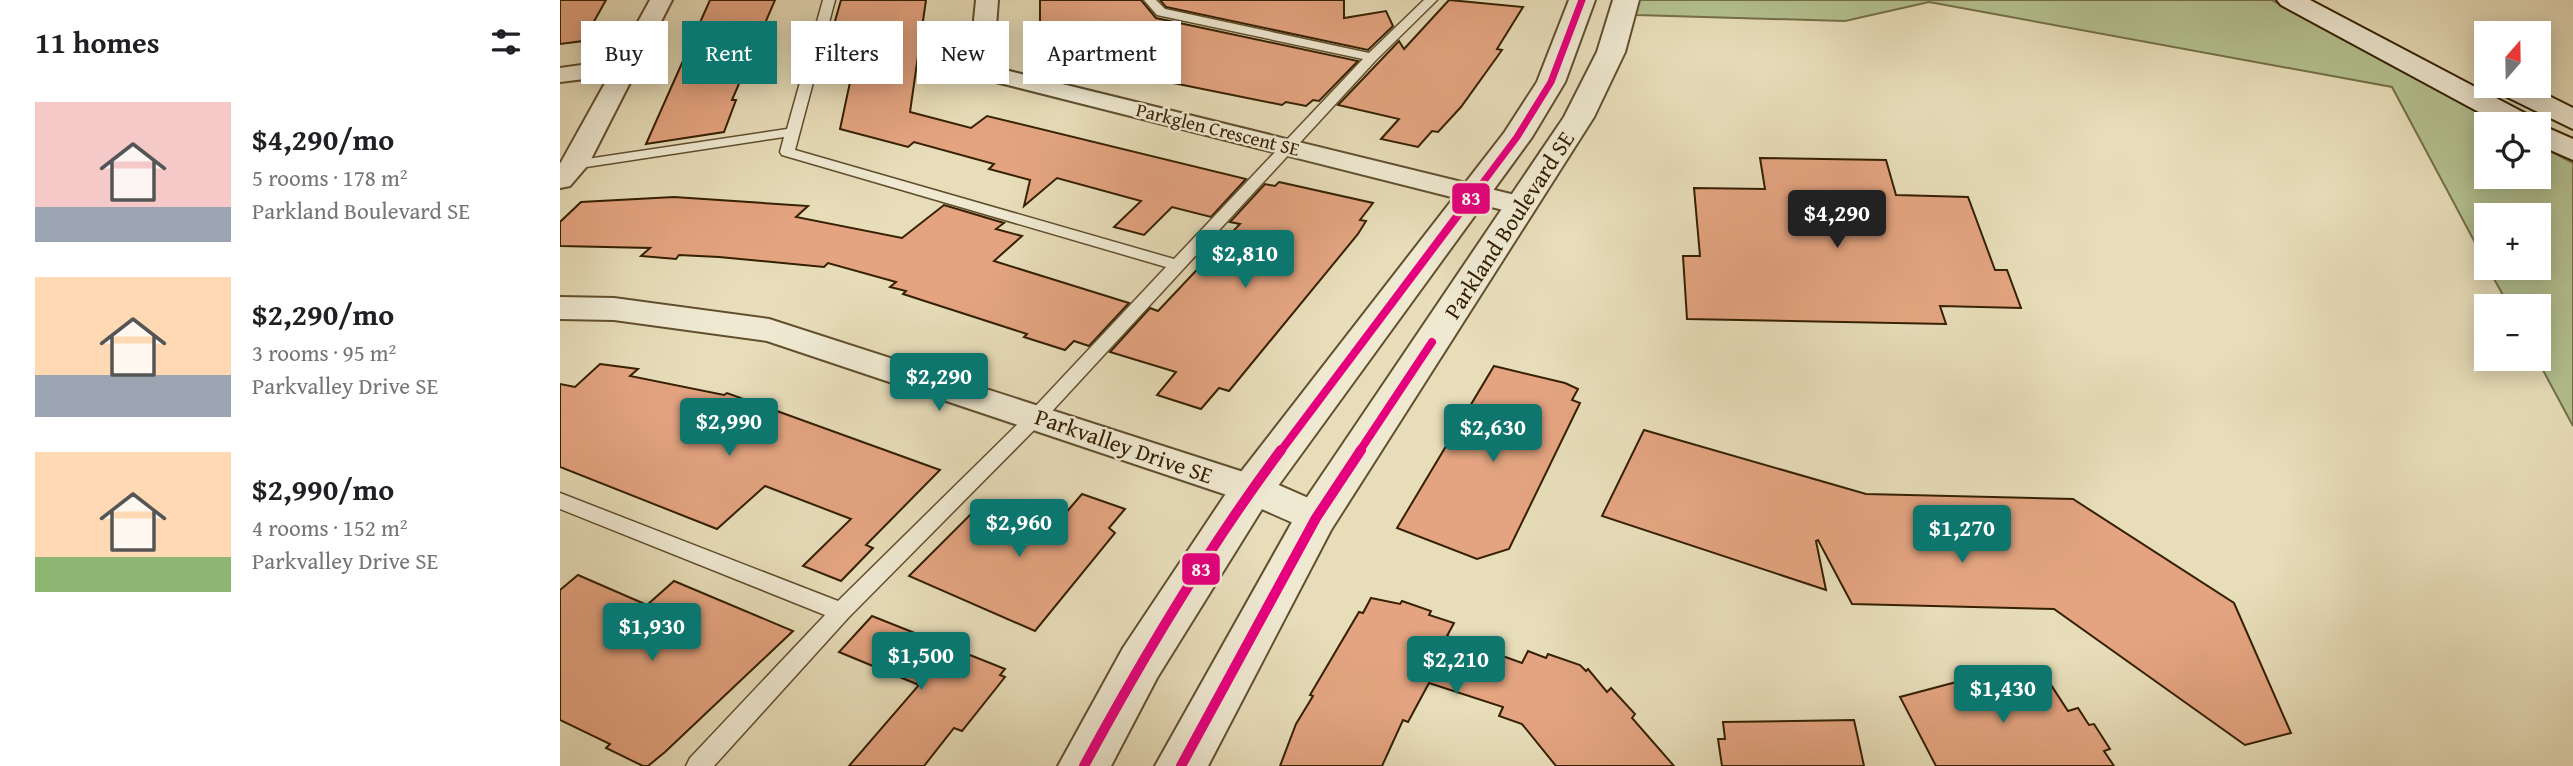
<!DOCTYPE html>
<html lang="en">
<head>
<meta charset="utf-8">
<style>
  :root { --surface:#fff; --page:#f6f6f6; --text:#202124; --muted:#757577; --accent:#0f766e }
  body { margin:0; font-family:"Gentium Book Plus",serif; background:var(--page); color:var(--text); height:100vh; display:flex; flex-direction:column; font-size:26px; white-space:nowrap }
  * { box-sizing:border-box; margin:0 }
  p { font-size:23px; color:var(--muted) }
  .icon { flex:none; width:38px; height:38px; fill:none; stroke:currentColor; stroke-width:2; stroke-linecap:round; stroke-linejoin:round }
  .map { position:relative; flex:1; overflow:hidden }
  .side { display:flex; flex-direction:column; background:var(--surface); width:560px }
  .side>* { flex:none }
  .hud { position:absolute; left:21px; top:21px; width:665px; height:63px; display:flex; gap:14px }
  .needle { width:46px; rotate:20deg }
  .controls { position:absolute; left:1914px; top:21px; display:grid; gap:14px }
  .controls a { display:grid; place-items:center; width:77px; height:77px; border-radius:0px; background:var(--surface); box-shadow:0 4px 18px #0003; font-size:35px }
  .price { position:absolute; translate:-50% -60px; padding:0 16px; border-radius:7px; background:var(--accent); color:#fff; font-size:23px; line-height:46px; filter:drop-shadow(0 2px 4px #0008) }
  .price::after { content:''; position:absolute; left:50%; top:42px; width:21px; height:16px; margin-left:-10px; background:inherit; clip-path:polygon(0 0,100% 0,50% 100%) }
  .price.on { background:#222; color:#fff }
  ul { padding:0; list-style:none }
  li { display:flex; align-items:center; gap:21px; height:175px; padding:0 35px }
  li span { display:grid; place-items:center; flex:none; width:196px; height:140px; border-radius:0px; color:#555 }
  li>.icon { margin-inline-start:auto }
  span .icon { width:84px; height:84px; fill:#fffc; stroke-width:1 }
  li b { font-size:30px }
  h2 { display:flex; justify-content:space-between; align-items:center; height:84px; padding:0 35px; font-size:30px }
  .tag { padding:0 24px; border-radius:0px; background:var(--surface); box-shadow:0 4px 18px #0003; font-size:24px; line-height:63px }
  .tag.on { background:var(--accent); color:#fff }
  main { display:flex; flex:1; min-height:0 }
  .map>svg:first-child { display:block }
  .green { fill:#b4c190; stroke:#747048; stroke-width:2 }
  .building { fill:#e4a481; stroke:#352000; stroke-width:2 }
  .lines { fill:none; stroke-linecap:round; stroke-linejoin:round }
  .service-casing { stroke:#624f2e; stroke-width:3 }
  .minor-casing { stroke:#624f2e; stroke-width:4 }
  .tertiary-casing { stroke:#624f2e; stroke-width:4 }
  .secondary-casing { stroke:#352000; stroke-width:4 }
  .service { fill:#efe9d2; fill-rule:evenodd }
  .minor { fill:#efe9d2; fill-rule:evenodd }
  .tertiary { fill:#efe9d2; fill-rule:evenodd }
  .secondary { fill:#efe9d2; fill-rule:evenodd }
  .bus-1-far2-casing { stroke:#efe9d2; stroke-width:11 }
  .bus-1-far1-casing { stroke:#efe9d2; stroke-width:13 }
  .bus-1-casing { stroke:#efe9d2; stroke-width:16 }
  .bus-1-far2 { stroke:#e5007d; stroke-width:7 }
  .bus-1-far1 { stroke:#e5007d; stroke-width:8 }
  .bus-1 { stroke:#e5007d; stroke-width:10 }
  .labels { text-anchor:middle; stroke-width:5; stroke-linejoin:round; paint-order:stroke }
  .far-street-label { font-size:19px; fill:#352000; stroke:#efe9d2 }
  .street-label { font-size:23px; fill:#352000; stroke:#efe9d2 }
  .line-badge { stroke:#efe9d2; stroke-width:2.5 }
  .badge-label { font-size:19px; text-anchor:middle; font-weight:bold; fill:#fff }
</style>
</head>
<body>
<main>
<section class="side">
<h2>11 homes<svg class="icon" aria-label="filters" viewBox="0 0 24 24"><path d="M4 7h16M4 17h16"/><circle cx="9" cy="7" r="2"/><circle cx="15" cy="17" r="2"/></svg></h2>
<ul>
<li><span style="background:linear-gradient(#f6c9c9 75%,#9aa5b1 0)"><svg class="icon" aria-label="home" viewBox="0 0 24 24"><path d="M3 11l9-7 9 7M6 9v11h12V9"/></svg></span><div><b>$4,290/mo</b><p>5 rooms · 178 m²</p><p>Parkland Boulevard SE</p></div></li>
<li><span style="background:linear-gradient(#ffd9b3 70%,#9aa5b1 0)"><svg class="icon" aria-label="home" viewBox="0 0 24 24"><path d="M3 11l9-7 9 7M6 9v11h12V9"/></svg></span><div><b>$2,290/mo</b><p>3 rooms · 95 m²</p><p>Parkvalley Drive SE</p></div></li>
<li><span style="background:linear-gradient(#ffd9b3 75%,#8fb573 0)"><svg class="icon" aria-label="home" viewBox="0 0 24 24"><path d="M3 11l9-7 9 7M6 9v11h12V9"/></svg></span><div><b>$2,990/mo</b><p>4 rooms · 152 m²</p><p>Parkvalley Drive SE</p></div></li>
</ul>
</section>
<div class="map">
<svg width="2013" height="766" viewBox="0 0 2013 766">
  <rect width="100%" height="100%" fill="#e7ddb9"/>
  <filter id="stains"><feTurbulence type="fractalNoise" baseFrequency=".00286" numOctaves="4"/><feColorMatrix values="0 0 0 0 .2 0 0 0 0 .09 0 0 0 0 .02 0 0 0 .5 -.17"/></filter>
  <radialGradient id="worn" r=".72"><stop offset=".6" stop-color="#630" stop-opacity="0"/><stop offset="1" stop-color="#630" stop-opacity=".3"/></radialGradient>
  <polygon class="green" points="1075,0 1712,0 1941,124 1927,124 1927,177 1979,177 1979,145 2013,163 2013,426 1977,359 1979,306 1949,306 1928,268 1979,268 1979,215 1927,215 1927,265 1832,87 1369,2 1285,21 1076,15"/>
  <g class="building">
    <polygon points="0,0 46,0 23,41 0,44"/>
    <polygon points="150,0 215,0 172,100 176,100 164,132 86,144"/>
    <polygon points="281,0 366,0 350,112 411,128 427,116 686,179 651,217 612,207 584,235 554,227 581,201 497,178 464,206 470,180 429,169 434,164 354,142 348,147 280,129 301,31 271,35"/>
    <polygon points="480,0 581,0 596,18 798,61 759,101 753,100 746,106 726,102 722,105 608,82 611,80 523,59 514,59 508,64 480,57"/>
    <polygon points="600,0 784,0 784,18 826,11 833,26 808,50 606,7"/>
    <polygon points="889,0 963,7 937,49 942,50 901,107 878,132 872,131 858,147 821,139 839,119 778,105 839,41 844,49"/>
    <polygon points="1200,158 1326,160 1336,195 1408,197 1435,270 1447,270 1461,308 1380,306 1386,324 1127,319 1123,256 1140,256 1134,188 1205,189"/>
    <polygon points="719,182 813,203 800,220 806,221 798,234 669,391 659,388 641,409 597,395 616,372 550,352 590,308 598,311 680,224 670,222 705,184 715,186"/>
    <polygon points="114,197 248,206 236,217 342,238 384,205 444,223 436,229 462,236 434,261 569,303 529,346 514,341 505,350 464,337 467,334 343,294 346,291 330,287 336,282 268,263 264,267 159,257 119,255 116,259 81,256 90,248 0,246 0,222 21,202"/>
    <polygon points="40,364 78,369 70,376 164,395 167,393 380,470 306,545 313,548 281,581 243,566 291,519 205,486 157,529 0,467 0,384 15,387"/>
    <polygon points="934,366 1005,383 1018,389 1012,400 1020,403 949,549 917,559 837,528"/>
    <polygon points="1084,430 1306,494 1513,499 1674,603 1731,733 1685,745 1494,609 1292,604 1258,540 1256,541 1266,590 1042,516"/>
    <polygon points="522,494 565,509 549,528 555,533 475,631 349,576 422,503 492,529"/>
    <polygon points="18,575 87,605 114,581 233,631 105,752 88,766 83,766 46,748 50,744 0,720 0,590"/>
    <polygon points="811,598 840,604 842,601 871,611 869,615 894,623 887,636 962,663 968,651 986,658 988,654 1020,665 1026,671 1028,669 1047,692 1051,688 1075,714 1072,718 1114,766 996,766 962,724 939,716 943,707 869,683 848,722 843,720 822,766 720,766 736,724 753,696 750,695 799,612 803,613"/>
    <polygon points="312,616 445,669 440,675 445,677 402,731 394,728 364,766 289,766 359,685 279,652"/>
    <polygon points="1459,669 1466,681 1472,680 1478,688 1491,685 1508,711 1518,708 1529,725 1534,724 1550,749 1544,751 1554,766 1376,766 1340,697 1434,672 1435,675"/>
    <polygon points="1294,720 1304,766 1162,766 1158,739 1165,739 1163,722"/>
  </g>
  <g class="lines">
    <g class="service-casing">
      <polygon id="service" points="263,0 275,0 235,150 614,259 803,59 597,15 584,0 596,0 605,9 809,53 864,0 877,0 816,60 483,421 288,618 154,766 126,766 130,758 265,615 0,509 0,493 278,601 471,411 606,267 222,155 220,152 224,137 0,171 0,163 227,129"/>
    </g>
    <g class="minor-casing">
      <g id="minor">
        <polygon points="90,0 112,0 28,165 10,186 0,188 0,164 49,76 0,82 0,68 57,60"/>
        <polygon points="416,0 438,0 433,67 963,197 973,200 977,206 973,212 963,215 412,76 409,71"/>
        <polygon points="0,297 54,298 209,319 705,479 769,507 775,518 769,529 756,533 679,499 207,341 54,320 0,319"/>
      </g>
    </g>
    <g class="tertiary-casing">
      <g id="tertiary">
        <polygon points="1009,0 1035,0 1005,82 972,137 707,501 597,678 551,766 498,766 563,648 677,477 944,133 977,82"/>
        <polygon points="1053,0 1079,0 1065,52 1034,117 771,530 648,766 595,766 741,506 1004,117 1037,52"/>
      </g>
    </g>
    <g class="secondary-casing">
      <g id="secondary">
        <polygon points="1717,0 1750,0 1974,118 1978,124 1979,124 2013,139 2013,160 1979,145 1979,124 1941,124 1721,5"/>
        <polygon points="1933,86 1969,86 2013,108 2013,129 1937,92"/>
      </g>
    </g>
    <use href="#service" class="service"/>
    <use href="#minor" class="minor"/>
    <use href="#tertiary" class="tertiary"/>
    <use href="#secondary" class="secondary"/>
    <g class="bus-1-far2-casing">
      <polyline id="bus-1-far2" points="909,201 957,137 991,82 1022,0"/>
    </g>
    <g class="bus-1-far1-casing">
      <g id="bus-1-far1">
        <polyline points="720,452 910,199"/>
        <polyline points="799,452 872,342"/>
      </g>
    </g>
    <g class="bus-1-casing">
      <g id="bus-1">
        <path d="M524 766C583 657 647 549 721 450"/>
        <polyline points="621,766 756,518 801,450"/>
      </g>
    </g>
    <use href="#bus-1-far2" class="bus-1-far2"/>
    <use href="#bus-1-far1" class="bus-1-far1"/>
    <use href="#bus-1" class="bus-1"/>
  </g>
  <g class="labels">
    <g class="far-street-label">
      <text transform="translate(658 129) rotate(14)" y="7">Parkglen Crescent SE</text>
    </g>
    <g class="street-label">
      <text transform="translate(949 225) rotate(-57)" y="8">Parkland Boulevard SE</text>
      <text transform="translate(564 446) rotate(19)" y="8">Parkvalley Drive SE</text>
    </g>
  </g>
  <g class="line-badge">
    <rect x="891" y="182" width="40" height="33" rx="7" fill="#e5007d"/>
    <rect x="621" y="552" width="40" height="34" rx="7" fill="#e5007d"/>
  </g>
  <g class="badge-label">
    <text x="911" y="205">83</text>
    <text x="641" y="576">83</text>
  </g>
  <rect width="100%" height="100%" filter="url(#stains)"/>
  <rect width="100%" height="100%" fill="url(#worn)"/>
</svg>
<div class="controls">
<a><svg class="needle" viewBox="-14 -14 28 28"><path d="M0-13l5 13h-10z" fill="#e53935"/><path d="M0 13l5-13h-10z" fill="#757577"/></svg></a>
<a><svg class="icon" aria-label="locate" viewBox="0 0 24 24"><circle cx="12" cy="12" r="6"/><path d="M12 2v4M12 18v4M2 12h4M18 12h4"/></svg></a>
<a>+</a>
<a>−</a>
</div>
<b class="price on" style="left:1277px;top:250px">$4,290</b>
<b class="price" style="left:685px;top:290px">$2,810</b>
<b class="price" style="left:379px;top:413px">$2,290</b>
<b class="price" style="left:169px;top:458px">$2,990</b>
<b class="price" style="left:933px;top:464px">$2,630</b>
<b class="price" style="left:459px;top:559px">$2,960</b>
<b class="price" style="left:1402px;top:565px">$1,270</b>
<b class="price" style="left:92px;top:663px">$1,930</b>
<b class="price" style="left:361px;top:692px">$1,500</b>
<b class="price" style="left:896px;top:696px">$2,210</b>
<b class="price" style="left:1443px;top:725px">$1,430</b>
<div class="hud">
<a class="tag">Buy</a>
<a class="tag on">Rent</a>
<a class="tag">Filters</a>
<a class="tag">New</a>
<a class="tag">Apartment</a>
</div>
</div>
</main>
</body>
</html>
